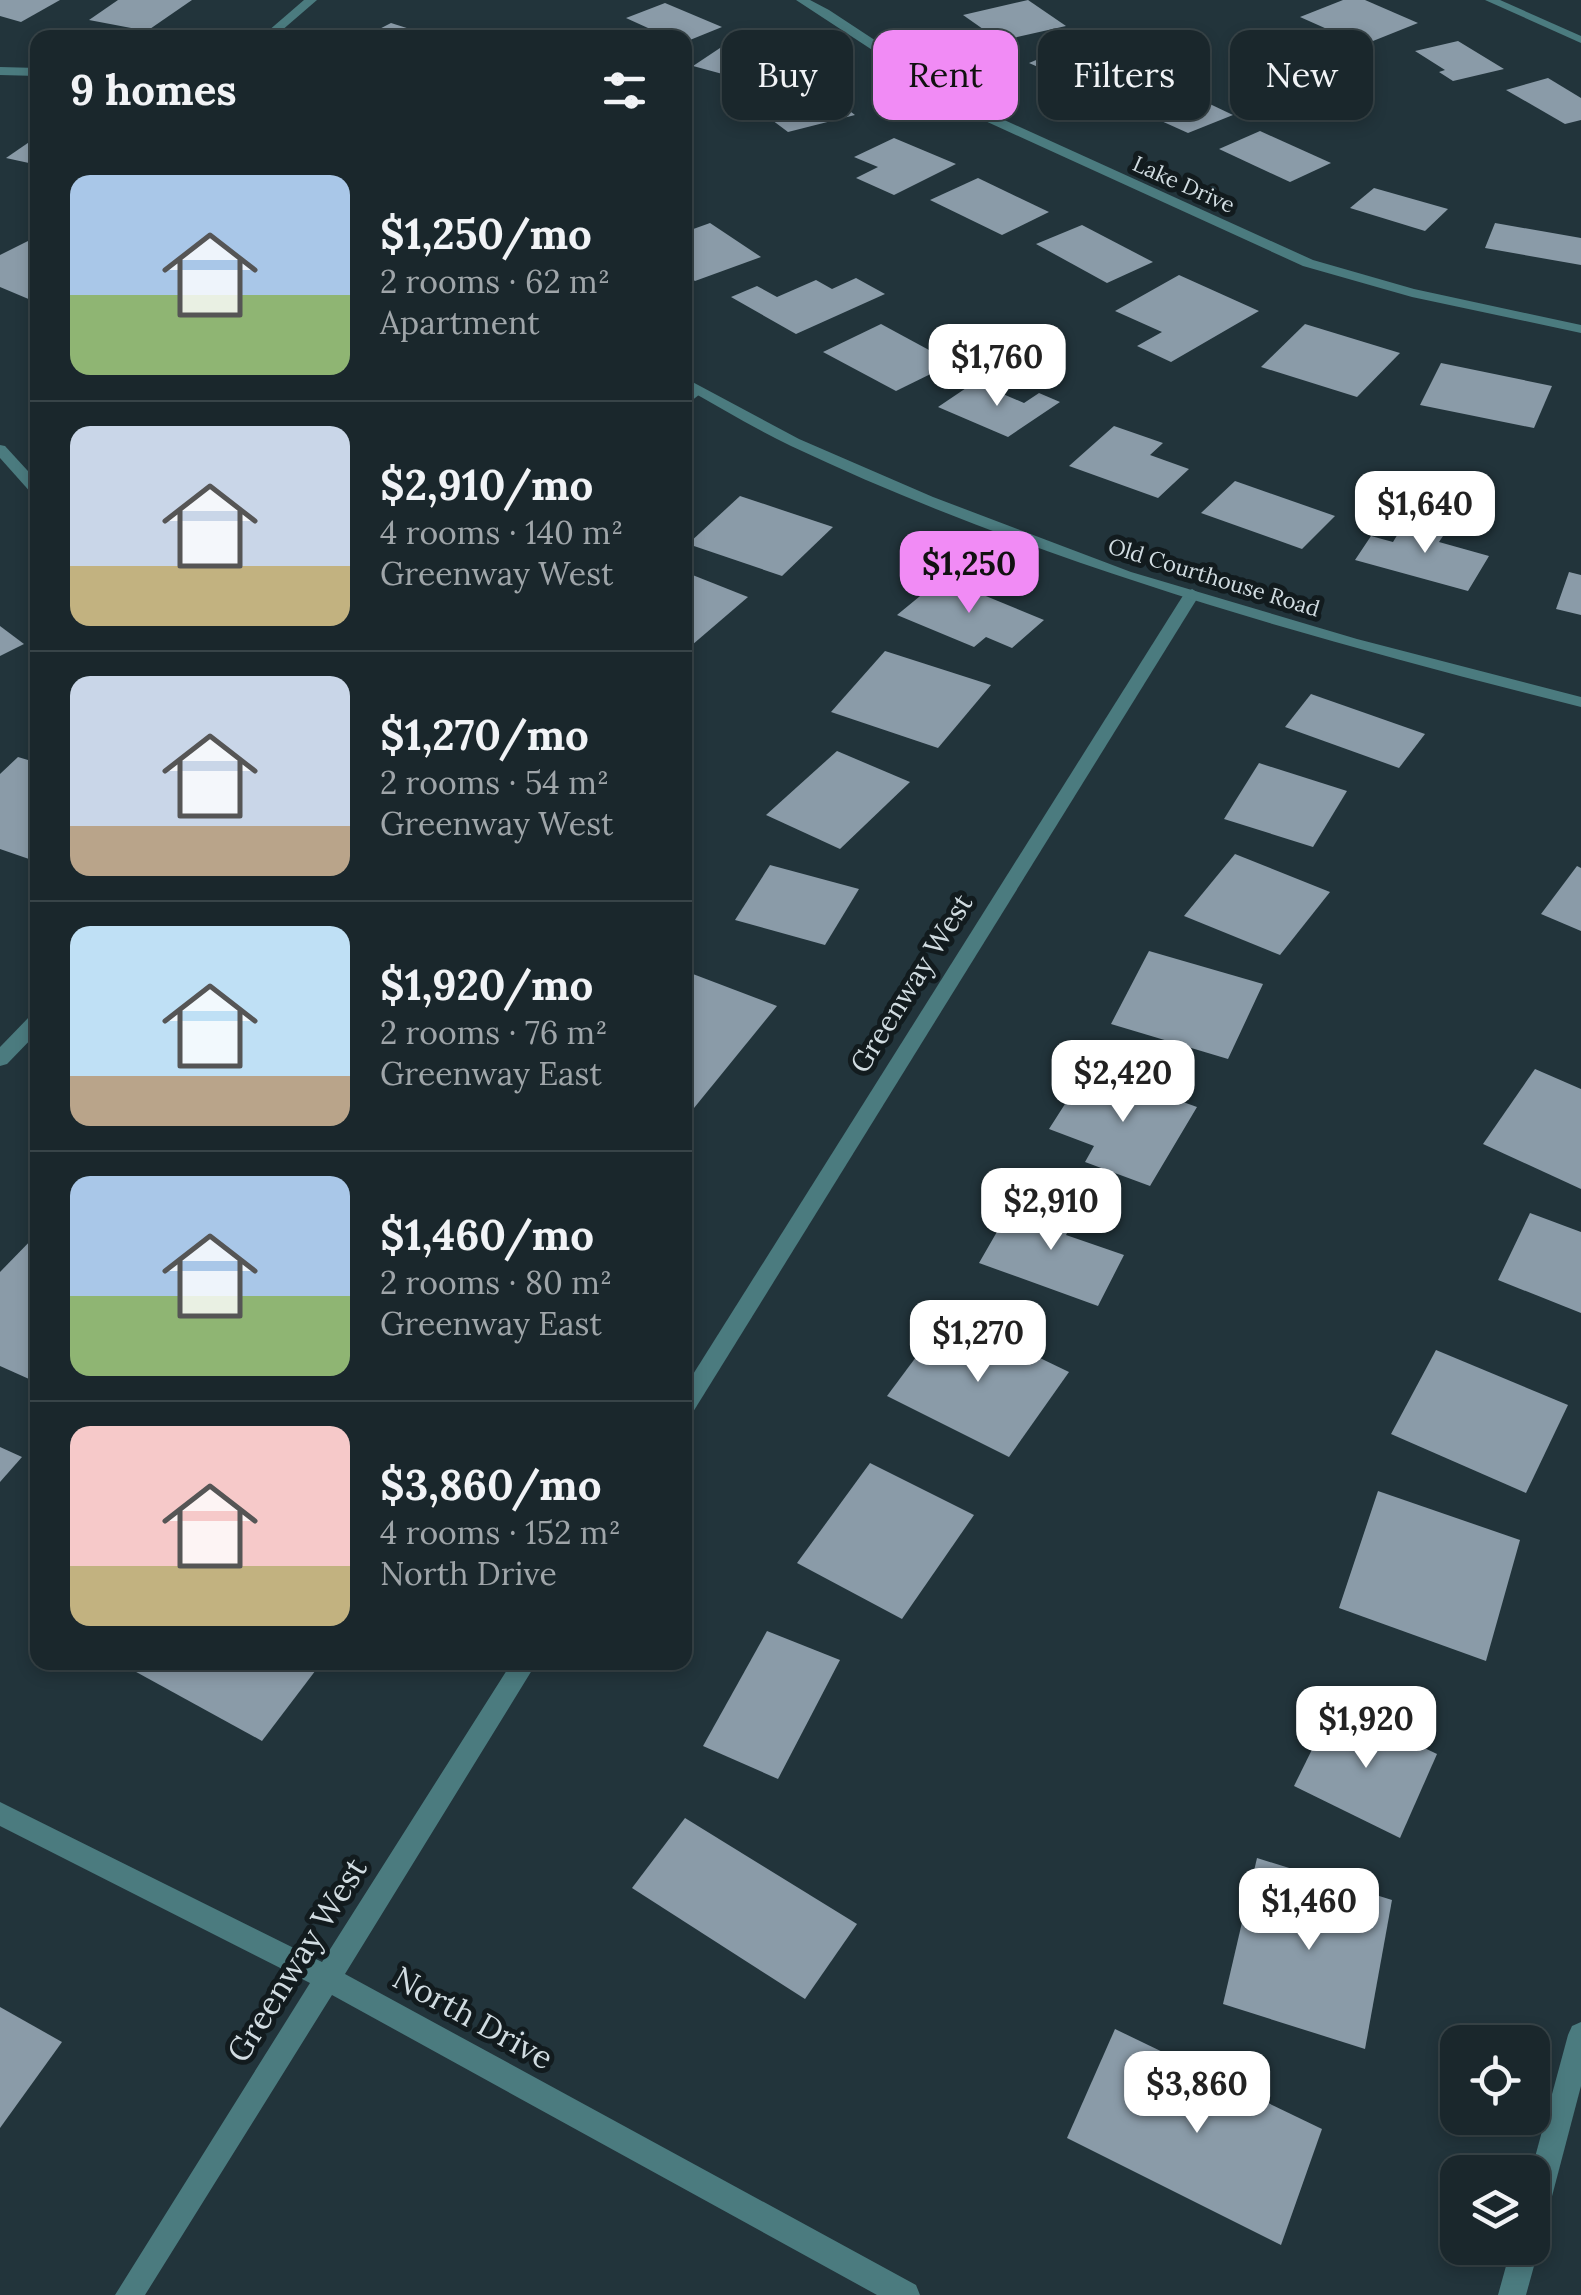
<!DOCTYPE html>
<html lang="en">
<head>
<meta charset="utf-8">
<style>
  :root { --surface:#1a272c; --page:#232f34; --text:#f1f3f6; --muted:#9fa5a9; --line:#384448; --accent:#f18bf5 }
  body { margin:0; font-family:Lora,serif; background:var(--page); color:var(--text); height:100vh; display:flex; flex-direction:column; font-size:38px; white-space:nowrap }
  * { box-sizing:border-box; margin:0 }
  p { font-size:32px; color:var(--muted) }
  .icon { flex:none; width:55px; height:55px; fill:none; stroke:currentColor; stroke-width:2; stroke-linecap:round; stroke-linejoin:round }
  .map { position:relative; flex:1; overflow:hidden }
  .details { position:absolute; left:30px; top:30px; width:662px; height:1640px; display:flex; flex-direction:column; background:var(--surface); border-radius:20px; box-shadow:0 5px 15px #0003,0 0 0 2px var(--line) }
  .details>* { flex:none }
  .top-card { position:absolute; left:722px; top:30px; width:708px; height:90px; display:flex; gap:20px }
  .buttons { position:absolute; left:1440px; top:2025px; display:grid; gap:20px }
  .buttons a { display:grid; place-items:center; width:110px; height:110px; border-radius:20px; background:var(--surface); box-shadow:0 5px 15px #0003,0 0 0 2px var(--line); font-size:50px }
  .price { position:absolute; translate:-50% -85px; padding:0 22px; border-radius:20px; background:#fff; color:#222; font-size:32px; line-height:65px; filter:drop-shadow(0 2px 5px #0008) }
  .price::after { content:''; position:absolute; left:50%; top:60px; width:30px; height:22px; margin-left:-15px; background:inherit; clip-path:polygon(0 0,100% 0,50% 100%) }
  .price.selected { background:var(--accent); color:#111 }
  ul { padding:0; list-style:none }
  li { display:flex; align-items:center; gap:30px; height:250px; padding:0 40px }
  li+li { border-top:2px solid var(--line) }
  li span { display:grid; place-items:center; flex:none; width:280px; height:200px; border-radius:20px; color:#555 }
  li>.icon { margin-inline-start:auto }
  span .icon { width:120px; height:120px; fill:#fffc; stroke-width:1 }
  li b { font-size:42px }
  h2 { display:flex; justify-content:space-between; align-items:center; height:120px; padding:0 40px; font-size:42px }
  .pill { padding:0 35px; border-radius:20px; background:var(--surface); box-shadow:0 5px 15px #0003,0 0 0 2px var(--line); font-size:35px; line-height:90px }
  .pill.selected { background:var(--accent); color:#111 }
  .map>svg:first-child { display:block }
  .building { fill:#8a9ba8 }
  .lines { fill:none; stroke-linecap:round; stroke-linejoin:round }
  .minor { fill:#4b7b7f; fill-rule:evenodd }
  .tertiary { fill:#4b7b7f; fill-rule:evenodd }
  .labels { text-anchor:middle; stroke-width:10; stroke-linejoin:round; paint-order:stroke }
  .far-street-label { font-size:22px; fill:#d1dce1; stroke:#121b1e }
  .street-label { font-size:28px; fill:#d1dce1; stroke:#121b1e }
  .near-street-label { font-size:32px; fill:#d1dce1; stroke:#121b1e }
</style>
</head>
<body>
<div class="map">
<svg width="1581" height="2295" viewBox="0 0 1581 2295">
  <rect width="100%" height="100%" fill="#22343b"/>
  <g class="building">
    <polygon points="0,0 60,0 21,22 0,16"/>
    <polygon points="118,0 192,0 147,31 89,20"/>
    <polygon points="1028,0 1066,26 1000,41 963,15"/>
    <polygon points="1343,0 1365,0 1418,23 1363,45 1300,17"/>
    <polygon points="665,3 722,27 685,42 685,38 670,38 626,18"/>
    <polygon points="391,23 435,37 435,38 362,38"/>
    <polygon points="1458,41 1504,69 1453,81 1439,72 1445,70 1415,51"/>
    <polygon points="1072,45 1118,65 1131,59 1158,70 1102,95 1029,63"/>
    <polygon points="723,46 793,65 763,85 693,66"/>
    <polygon points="1548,78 1581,98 1581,120 1565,124 1506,90"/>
    <polygon points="817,86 855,115 788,132 772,120 794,114 773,97"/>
    <polygon points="1193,96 1233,115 1188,133 1148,115"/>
    <polygon points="1260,131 1331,163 1290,182 1219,149"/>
    <polygon points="38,136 38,165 6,158"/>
    <polygon points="894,138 956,164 894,195 856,178 878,167 854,157"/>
    <polygon points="978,178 1049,212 1002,235 930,200"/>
    <polygon points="1374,188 1448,209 1425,231 1350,208"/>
    <polygon points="710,223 761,257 695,281 685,274 685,232"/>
    <polygon points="1495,223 1581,238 1581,265 1485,248"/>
    <polygon points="1082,225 1153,262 1107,283 1036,244"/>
    <polygon points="28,241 38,245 38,303 0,287 0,255"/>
    <polygon points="1179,275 1259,311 1171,362 1137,346 1162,332 1115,311"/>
    <polygon points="856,278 885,294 796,334 731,297 757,286 777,297 816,280 832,289"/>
    <polygon points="881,324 953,363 896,391 823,352"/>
    <polygon points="1305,324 1400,353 1357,397 1261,367"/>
    <polygon points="1441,363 1552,386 1534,428 1420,405"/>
    <polygon points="975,382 1024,403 1039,393 1060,402 1008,437 938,407"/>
    <polygon points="1114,426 1163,443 1150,455 1189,469 1158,498 1069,466"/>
    <polygon points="1235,481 1335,516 1302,549 1201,513"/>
    <polygon points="740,496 833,527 782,576 688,544"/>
    <polygon points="1407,519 1447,530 1439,542 1489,556 1468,591 1355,560 1371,536 1393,542"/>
    <polygon points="685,572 748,597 685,651"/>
    <polygon points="1569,572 1581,575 1581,615 1556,609"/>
    <polygon points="942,578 1044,620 1012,648 986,637 974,647 897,615"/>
    <polygon points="0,626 24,644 0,656"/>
    <polygon points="885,651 991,685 938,748 831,712"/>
    <polygon points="1311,694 1425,734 1399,768 1285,727"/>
    <polygon points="837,751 910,782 840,849 766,815"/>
    <polygon points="18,757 38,763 38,851 29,859 0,849 0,774"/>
    <polygon points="1259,763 1347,791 1313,847 1224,819"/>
    <polygon points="1235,854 1330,892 1280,955 1184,916"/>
    <polygon points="770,865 859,889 825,945 735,920"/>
    <polygon points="1577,866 1581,868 1581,931 1541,914"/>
    <polygon points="1149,951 1263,984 1228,1059 1111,1024"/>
    <polygon points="685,971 777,1006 694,1108 685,1104"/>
    <polygon points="1088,1068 1197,1107 1150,1186 1085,1162 1094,1146 1049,1129"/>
    <polygon points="1535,1069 1581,1089 1581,1189 1483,1144"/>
    <polygon points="1017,1197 1075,1217 1066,1235 1124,1255 1098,1306 979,1263"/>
    <polygon points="1530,1213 1581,1232 1581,1313 1498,1280"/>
    <polygon points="38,1233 38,1383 0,1366 0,1272"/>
    <polygon points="948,1314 1069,1372 1009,1457 887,1396"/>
    <polygon points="1436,1350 1568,1405 1526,1493 1391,1434"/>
    <polygon points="0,1447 22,1457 0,1482"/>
    <polygon points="870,1463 974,1515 902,1619 797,1563"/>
    <polygon points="1378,1491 1520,1540 1486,1661 1339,1608"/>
    <polygon points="767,1631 840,1660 778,1779 703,1746"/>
    <polygon points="118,1662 322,1662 262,1741"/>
    <polygon points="1334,1705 1437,1754 1400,1838 1294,1786"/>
    <polygon points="685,1818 857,1924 805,1999 632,1888"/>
    <polygon points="1257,1858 1392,1900 1365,2049 1223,2004"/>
    <polygon points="0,2007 62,2042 0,2128"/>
    <polygon points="1115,2029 1322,2129 1281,2245 1067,2138"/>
  </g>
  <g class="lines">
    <g class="minor">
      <polygon points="304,0 317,0 273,38 260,38"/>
      <polygon points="796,0 810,0 829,10 978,108 1313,260 1414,289 1581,325 1581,333 1412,297 1303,266 970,114"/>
      <polygon points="1485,0 1500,0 1581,36 1581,43"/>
      <polygon points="698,386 705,390 685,406 685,394"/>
      <polygon points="0,445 5,446 38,482 38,496 33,495 0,458"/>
      <polygon points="1192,589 1200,594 693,1412 685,1415 685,1387 1184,594"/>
      <polygon points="38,1014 38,1032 7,1064 0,1066 0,1047 31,1015"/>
      <polygon points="512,1662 537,1662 345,1974 916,2285 920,2295 877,2295 332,1995 145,2295 115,2295 310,1983 0,1826 0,1802 322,1962"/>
      <polygon points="1581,2022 1581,2086 1546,2219 1542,2229 1532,2233 1531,2172 1568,2035 1572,2026"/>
      <polygon points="1532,2237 1539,2248 1526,2295 1498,2295 1511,2248 1532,2248"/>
    </g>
    <g class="tertiary">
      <polygon points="0,67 38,68 38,76 0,75"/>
      <path d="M685 378 799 439 933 497 1131 572 1357 639 1581 697V707C1312 639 1043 565 791 446 755 429 720 407 685 388Z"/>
    </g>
  </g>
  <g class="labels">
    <g class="far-street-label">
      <text transform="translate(1184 184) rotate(24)" y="8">Lake Drive</text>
      <text transform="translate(1214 577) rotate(17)" y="8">Old Courthouse Road</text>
    </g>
    <g class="street-label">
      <text transform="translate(911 983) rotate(-58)" y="10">Greenway West</text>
    </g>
    <g class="near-street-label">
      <text transform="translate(297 1960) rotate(-58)" y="11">Greenway West</text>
      <text transform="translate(473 2018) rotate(29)" y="11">North Drive</text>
    </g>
  </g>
</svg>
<div class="buttons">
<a><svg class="icon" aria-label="locate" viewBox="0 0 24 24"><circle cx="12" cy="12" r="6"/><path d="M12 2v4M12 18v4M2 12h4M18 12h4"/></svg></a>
<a><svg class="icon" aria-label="layers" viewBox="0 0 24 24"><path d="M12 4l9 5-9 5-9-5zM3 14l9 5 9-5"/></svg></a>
</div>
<b class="price" style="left:997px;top:409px">$1,760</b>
<b class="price" style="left:1425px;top:556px">$1,640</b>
<b class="price selected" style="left:969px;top:616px">$1,250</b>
<b class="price" style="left:1123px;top:1125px">$2,420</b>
<b class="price" style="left:1051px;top:1253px">$2,910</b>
<b class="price" style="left:978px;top:1385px">$1,270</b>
<b class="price" style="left:1366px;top:1771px">$1,920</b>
<b class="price" style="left:1309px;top:1953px">$1,460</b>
<b class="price" style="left:1197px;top:2136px">$3,860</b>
<div class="top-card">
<a class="pill">Buy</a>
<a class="pill selected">Rent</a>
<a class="pill">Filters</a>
<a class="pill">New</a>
</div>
<section class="details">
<h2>9 homes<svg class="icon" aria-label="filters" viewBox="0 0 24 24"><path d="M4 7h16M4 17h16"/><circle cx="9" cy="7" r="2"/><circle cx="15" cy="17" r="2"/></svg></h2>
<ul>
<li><span style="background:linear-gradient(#a9c7e8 60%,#8fb573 0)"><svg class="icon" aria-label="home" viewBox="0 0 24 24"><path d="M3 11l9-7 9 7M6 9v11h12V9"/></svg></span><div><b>$1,250/mo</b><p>2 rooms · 62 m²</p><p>Apartment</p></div></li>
<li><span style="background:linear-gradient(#c9d6e8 70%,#c2b280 0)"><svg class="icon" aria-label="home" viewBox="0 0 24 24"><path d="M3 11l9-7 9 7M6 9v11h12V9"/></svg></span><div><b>$2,910/mo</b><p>4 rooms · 140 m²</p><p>Greenway West</p></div></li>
<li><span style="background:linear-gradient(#c9d6e8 75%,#b9a48a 0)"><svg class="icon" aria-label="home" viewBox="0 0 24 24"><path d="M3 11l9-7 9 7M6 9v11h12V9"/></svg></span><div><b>$1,270/mo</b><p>2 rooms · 54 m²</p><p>Greenway West</p></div></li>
<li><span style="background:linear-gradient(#bfe0f5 75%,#b9a48a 0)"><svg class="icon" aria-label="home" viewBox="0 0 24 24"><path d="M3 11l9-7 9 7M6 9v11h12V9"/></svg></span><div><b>$1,920/mo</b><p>2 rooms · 76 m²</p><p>Greenway East</p></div></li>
<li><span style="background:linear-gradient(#a9c7e8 60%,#8fb573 0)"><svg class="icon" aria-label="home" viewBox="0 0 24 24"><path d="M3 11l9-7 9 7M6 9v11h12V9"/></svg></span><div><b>$1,460/mo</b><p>2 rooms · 80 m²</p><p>Greenway East</p></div></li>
<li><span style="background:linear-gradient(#f6c9c9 70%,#c2b280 0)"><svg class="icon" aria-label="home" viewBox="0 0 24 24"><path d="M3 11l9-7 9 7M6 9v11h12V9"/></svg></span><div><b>$3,860/mo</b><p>4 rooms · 152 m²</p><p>North Drive</p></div></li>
</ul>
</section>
</div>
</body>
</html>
